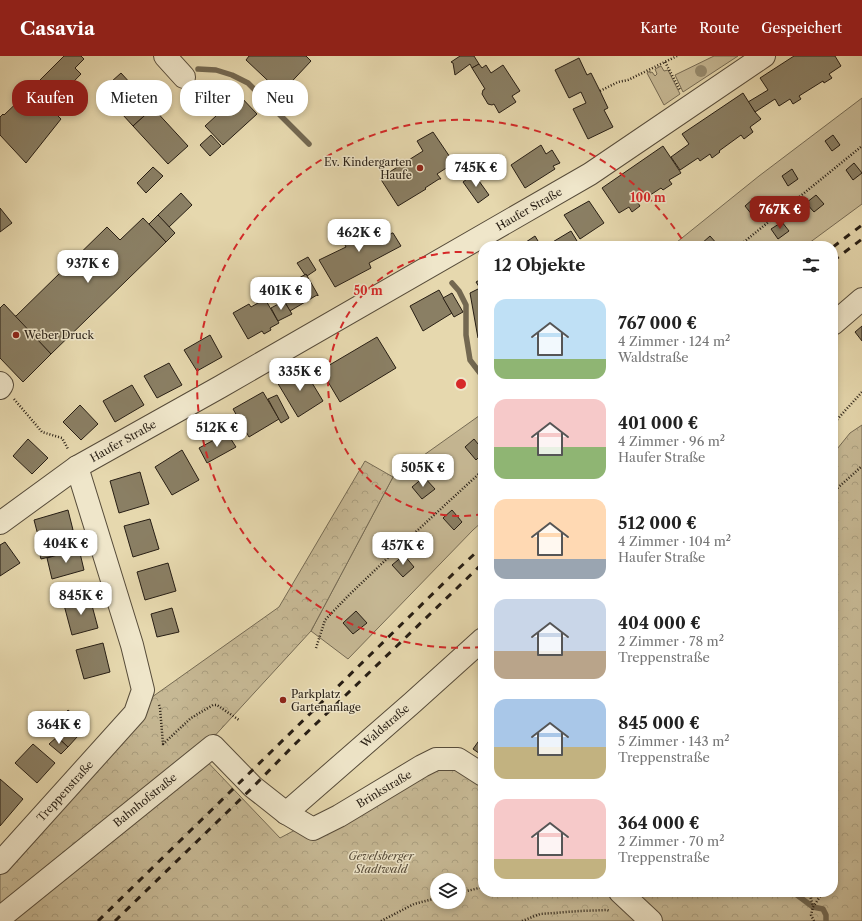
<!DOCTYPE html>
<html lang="de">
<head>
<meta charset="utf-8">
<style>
  :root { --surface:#fff; --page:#f2f2f2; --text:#222; --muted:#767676; --accent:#8f2418 }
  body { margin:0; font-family:"Libre Caslon Text",serif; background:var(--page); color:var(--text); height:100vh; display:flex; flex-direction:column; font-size:15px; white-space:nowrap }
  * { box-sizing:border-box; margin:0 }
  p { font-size:13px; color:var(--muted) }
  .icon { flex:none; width:22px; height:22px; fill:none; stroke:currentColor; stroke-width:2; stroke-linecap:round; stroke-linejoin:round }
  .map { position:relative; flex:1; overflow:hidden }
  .details { position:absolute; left:478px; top:185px; width:360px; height:656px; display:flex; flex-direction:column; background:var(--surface); border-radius:16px; box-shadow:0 2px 6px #0003 }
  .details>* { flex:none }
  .hud { position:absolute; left:12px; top:24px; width:380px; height:36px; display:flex; gap:8px }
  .tools { position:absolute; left:430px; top:817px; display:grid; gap:8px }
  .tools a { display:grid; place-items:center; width:36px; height:36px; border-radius:50%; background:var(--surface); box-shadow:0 2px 6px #0003; font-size:20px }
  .price { position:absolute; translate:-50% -34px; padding:0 9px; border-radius:8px; background:#fff; color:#222; font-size:13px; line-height:26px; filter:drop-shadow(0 1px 2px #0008) }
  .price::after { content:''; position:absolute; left:50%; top:24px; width:12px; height:9px; margin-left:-6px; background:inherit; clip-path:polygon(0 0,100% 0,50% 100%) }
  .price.active { background:var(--accent); color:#fff }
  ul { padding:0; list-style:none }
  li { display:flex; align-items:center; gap:12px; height:100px; padding:0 16px }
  li span { display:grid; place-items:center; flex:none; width:112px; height:80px; border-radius:12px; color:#555 }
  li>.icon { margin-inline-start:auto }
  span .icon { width:48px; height:48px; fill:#fffc; stroke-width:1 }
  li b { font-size:17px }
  h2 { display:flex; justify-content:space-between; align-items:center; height:48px; padding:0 16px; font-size:17px }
  .tag { padding:0 14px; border-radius:16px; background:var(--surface); box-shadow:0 2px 6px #0003; font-size:14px; line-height:36px }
  .tag.active { background:var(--accent); color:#fff }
  header { display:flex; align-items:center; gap:24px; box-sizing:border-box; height:56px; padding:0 20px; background:var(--accent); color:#fff }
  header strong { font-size:19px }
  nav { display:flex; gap:22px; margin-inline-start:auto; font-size:14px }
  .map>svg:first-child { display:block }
  .green { fill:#c6b894; stroke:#766b54 }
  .forest { fill:url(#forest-crowns); stroke:#766b54; fill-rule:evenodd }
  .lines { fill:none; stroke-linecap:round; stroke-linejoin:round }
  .stream { stroke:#736851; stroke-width:5.5 }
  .building { fill:#8a7f64; stroke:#271e14 }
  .minor-casing { stroke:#574c3a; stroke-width:24 }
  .path { stroke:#271e14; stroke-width:2.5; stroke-dasharray:1 2; stroke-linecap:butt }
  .minor { stroke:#efe6ca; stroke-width:22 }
  .rail { stroke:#271e14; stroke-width:3; stroke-dasharray:7 7; stroke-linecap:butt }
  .tree { fill:#978b6e }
  .ring { fill:none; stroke:#d62828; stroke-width:2; stroke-dasharray:7 5 }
  .poi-dot { fill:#8f2418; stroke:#efe6ca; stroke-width:1.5 }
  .labels { text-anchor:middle; stroke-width:3; stroke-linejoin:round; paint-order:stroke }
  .poi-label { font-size:11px; fill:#271e14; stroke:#efe6ca; text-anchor:start }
  .street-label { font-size:11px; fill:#271e14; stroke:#efe6ca }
  .park-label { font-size:11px; font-style:italic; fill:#574c3a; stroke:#efe6ca }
  .centre { fill:#d62828; stroke:#efe6ca; stroke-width:2 }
  .ring-label { font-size:12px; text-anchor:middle; font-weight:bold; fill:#d62828; stroke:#efe6ca; stroke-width:3; stroke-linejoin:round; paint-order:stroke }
</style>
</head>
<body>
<header>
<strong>Casavia</strong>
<nav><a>Karte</a><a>Route</a><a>Gespeichert</a></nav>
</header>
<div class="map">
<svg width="862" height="865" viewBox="0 0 862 865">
  <defs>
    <pattern id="forest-crowns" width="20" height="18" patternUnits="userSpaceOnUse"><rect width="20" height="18" fill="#c6b894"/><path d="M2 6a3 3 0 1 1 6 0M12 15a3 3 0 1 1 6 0" fill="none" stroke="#aa9e7f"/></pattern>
  </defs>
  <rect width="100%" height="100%" fill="#e6d8ae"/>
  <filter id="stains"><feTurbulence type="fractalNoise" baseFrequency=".005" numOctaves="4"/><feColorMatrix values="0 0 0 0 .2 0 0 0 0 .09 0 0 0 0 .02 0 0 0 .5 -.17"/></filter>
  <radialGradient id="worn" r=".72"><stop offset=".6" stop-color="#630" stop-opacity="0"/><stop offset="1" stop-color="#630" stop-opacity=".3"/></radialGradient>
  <g class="green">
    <polygon points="714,0 738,0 683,36 675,19"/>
    <polygon points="661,10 664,15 668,14 680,38 664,49 647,17 650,15 650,17 652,16 655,20 657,18 655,13"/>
    <polygon points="862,42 862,148 805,190 672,190 759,120"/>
    <polygon points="483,357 483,465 473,474 348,603 311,575 393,421"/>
  </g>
  <path class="forest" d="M862 369V865H0V805L138 651 279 551 365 405 393 421 311 575 199 697 280 782 434 700 483 725V836H833V398L850 377ZM437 824H459V846H437Z"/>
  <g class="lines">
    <g class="stream">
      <polyline points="198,13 216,14 232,19 248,27 309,88"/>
      <polyline points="452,227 459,235 466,249 466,279 470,304 483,321"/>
      <polyline points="793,836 813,851 823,853 826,859 826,865"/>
    </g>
  </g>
  <g class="building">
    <polygon points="64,0 81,0 84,3 75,12 81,18 43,57 26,38"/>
    <polygon points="249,0 306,0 311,5 281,37 246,4"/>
    <polygon points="460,0 474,0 479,8 472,12 470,8 455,19 453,7 451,6"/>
    <polygon points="794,0 835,0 841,10 829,18 832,22 824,27 823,25 799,40 801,43 793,48 790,43 779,50 775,43 755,56 748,46 768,34 760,22"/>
    <polygon points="579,2 587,19 591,17 600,35 608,52 604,54 613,71 588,83 573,53 586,47 581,36 569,42 555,14"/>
    <polygon points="479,8 482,12 486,9 491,17 503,9 520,35 512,40 516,46 499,57 494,48 492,49 488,48 482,38 483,34 485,33 472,12"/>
    <polygon points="121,17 153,52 133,70 101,35"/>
    <polygon points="743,37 755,56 761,63 750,71 753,76 744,83 741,79 719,95 720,96 712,102 710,98 700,105 698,102 680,114 671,101 689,88 682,78"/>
    <polygon points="26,38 43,57 49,51 61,63 26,107 0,79 0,61 3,58 4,59"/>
    <polygon points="239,39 257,58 223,89 205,70"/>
    <polygon points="153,52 188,90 168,108 133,70"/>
    <polygon points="433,76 454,107 437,118 441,123 439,123 425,132 426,133 398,150 380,122 423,95 417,85"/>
    <polygon points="211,79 221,90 210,100 200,89"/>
    <polygon points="833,79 840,89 832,95 825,85"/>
    <polygon points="541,89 546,98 552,94 560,107 553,110 555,113 525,132 511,109"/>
    <polygon points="663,90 681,117 669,124 672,128 663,134 661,132 638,147 640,150 632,156 629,151 619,157 602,132"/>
    <polygon points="854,107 862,117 853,124 846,114"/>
    <polygon points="153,111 163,120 146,137 137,127"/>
    <polygon points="792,113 798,123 788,130 782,120"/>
    <polygon points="474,118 489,139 478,147 463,126"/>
    <polygon points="181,137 192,149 169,171 158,159"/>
    <polygon points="816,139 824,148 814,156 806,147"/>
    <polygon points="753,143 761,153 753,160 745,150"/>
    <polygon points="589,145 604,167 580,183 564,159"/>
    <polygon points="0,152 12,167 0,176"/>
    <polygon points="158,159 175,177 166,186 149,168"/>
    <polygon points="143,162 166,186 51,298 14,260 16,260 107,171 120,184"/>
    <polygon points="380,165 383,167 389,179 392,177 393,177 401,190 369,207 371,212 335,231 319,204 346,191 343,185"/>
    <polygon points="782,166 789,175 778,183 771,173"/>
    <polygon points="571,175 580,190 546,190"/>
    <polygon points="535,180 541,190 520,190"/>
    <polygon points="710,180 718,189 703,190 701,188"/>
    <polygon points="308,201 316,214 307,220 306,218 305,219 297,207"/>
    <polygon points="306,218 318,239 318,240 317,239 290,255 278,234"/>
    <polygon points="483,222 483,237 476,226"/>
    <polygon points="480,232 483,237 483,279 478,282 470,237"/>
    <polygon points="439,234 452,257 423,275 410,250"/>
    <polygon points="452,237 463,256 454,261 443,242"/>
    <polygon points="265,243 279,267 270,272 271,274 264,278 262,275 248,283 233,257 249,248 251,251"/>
    <polygon points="284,245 292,258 278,265 271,252"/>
    <polygon points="4,248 51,298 23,326 0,302 0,252"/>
    <polygon points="862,270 862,285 855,276"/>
    <polygon points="210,279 222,301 197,315 184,294"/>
    <polygon points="377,281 396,312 340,346 321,314"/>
    <polygon points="169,307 182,329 157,342 144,320"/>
    <polygon points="303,312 323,345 298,361 277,326"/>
    <polygon points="132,329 144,349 115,366 103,345"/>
    <polygon points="263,336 279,363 249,381 233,353"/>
    <polygon points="277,339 289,362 281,367 268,343"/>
    <polygon points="80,349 98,368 81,384 63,366"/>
    <polygon points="227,377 236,391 207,407 199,392"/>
    <polygon points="28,383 48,402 32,418 13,400"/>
    <polygon points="474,383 483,394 483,397 476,404 465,391"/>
    <polygon points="182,394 199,424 172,439 155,411"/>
    <polygon points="140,416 149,448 119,457 110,425"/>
    <polygon points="424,421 435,433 422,443 412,431"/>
    <polygon points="68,454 73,474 39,483 34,464"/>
    <polygon points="452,454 462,466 454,474 443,462"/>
    <polygon points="150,463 159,493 133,501 124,470"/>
    <polygon points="68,476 73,495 41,503 36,484"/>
    <polygon points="5,486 20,507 0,520 0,489"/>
    <polygon points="79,493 84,514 52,523 47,502"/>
    <polygon points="404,499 414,511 403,521 392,509"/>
    <polygon points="168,507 176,535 145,544 137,516"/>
    <polygon points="90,542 98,572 72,579 64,549"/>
    <polygon points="172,552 179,576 157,581 151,558"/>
    <polygon points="356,555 367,567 353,578 343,567"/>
    <polygon points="103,587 110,616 84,623 76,594"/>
    <polygon points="68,654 87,670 68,691 51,675"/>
    <polygon points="483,679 483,700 473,693"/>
    <polygon points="57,681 68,691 61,698 49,688"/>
    <polygon points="33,688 55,707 37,727 15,707"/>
    <polygon points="0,723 23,743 0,770"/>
  </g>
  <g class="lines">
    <g class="minor-casing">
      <g id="minor">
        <polyline points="165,0 184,21"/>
        <polyline points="833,268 862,243"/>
        <polyline points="0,327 2,329 0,332"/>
        <polyline points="0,467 77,411 220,331 590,118 764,0"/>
        <polyline points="286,757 412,647 483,583"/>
        <polyline points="0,807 135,657 143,634 132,589 77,411"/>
        <polyline points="620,836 651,865"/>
        <polyline points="0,862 213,690 253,731 286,757 313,773 339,760 422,710 436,703 458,703 483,719"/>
      </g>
    </g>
    <g class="path">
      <polyline points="665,6 680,34"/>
      <polyline points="600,35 618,26 628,24 677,0"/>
      <polyline points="739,190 862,90"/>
      <polyline points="14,343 42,376 62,382 68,393"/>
      <polyline points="833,368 862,336"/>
      <polyline points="833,436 862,410"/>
      <polyline points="316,592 325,564 349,539 394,496 483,414"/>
      <polyline points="159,649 160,652 163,688 191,662 213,649 217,649 239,664"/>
      <polyline points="809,836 813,850"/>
      <polyline points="459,837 483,831"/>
      <polyline points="381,865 414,848 437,842"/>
      <polyline points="522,865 540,858 580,855 607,854 610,855"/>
      <polyline points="814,865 811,859 813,851 823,836"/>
    </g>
    <use href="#minor" class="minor"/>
    <g class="rail">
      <polyline points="833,191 862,169"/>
      <polyline points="833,205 862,183"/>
      <polyline points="98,865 455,516 483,490"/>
      <polyline points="115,865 253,731 294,689 483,507"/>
    </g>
  </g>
  <circle class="tree" cx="701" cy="15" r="6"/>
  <g class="ring">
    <path d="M483 458A132 132 0 1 1 483 198"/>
    <path d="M482 591A264 264 0 1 1 685 188"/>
  </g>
  <g class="poi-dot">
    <circle cx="420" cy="112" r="4"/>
    <circle cx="16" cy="279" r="4"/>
    <circle cx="283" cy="644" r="4"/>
  </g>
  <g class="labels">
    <g class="poi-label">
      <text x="412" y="110" text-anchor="end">Ev. Kindergarten<tspan x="412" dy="13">Haufe</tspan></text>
      <text x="24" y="283">Weber Druck</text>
      <text x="291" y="642">Parkplatz<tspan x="291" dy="13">Gartenanlage</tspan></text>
    </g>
    <g class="street-label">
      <text transform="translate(529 153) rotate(-30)" y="4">Haufer Straße</text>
      <text transform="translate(123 385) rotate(-29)" y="4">Haufer Straße</text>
      <text transform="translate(385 670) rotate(-41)" y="4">Waldstraße</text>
      <text transform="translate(384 733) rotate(-31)" y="4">Brinkstraße</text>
      <text transform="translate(65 735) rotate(-48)" y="4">Treppenstraße</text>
      <text transform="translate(145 744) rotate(-39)" y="4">Bahnhofstraße</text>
    </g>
    <g class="park-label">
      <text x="381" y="804">Gevelsberger<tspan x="381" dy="13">Stadtwald</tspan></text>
    </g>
  </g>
  <circle cx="461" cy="328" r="6" class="centre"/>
  <g class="ring-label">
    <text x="648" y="146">100 m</text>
    <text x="368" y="239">50 m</text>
  </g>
  <rect width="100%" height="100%" filter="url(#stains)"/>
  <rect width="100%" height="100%" fill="url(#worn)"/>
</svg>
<div class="tools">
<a><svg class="icon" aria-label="layers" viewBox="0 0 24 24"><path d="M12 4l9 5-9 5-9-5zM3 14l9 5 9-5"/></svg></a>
</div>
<b class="price" style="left:476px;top:132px">745K €</b>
<b class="price active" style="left:780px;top:174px">767K €</b>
<b class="price" style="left:359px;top:197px">462K €</b>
<b class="price" style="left:88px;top:228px">937K €</b>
<b class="price" style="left:281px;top:255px">401K €</b>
<b class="price" style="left:300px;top:336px">335K €</b>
<b class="price" style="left:217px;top:392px">512K €</b>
<b class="price" style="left:423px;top:432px">505K €</b>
<b class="price" style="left:66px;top:508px">404K €</b>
<b class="price" style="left:403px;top:510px">457K €</b>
<b class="price" style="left:81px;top:560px">845K €</b>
<b class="price" style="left:59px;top:689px">364K €</b>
<div class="hud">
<a class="tag active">Kaufen</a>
<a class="tag">Mieten</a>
<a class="tag">Filter</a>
<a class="tag">Neu</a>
</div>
<section class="details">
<h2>12 Objekte<svg class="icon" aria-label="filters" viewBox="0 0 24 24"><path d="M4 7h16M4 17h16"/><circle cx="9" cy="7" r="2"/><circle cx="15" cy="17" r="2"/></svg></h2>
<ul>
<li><span style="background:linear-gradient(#bfe0f5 75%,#8fb573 0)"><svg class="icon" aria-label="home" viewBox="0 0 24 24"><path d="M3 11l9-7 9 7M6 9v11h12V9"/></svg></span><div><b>767 000 €</b><p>4 Zimmer · 124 m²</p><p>Waldstraße</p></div></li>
<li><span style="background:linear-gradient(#f6c9c9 60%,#8fb573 0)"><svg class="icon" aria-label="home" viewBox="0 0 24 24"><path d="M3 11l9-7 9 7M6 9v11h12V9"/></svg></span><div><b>401 000 €</b><p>4 Zimmer · 96 m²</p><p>Haufer Straße</p></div></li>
<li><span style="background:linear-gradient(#ffd9b3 75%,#9aa5b1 0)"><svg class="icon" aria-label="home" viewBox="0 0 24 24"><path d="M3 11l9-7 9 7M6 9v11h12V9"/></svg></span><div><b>512 000 €</b><p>4 Zimmer · 104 m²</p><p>Haufer Straße</p></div></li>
<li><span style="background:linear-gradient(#c9d6e8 65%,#b9a48a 0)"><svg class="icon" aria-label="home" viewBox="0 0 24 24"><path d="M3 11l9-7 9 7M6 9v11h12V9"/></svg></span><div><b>404 000 €</b><p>2 Zimmer · 78 m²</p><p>Treppenstraße</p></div></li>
<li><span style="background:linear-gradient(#a9c7e8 60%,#c2b280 0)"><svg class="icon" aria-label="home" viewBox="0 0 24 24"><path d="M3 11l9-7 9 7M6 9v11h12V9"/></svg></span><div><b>845 000 €</b><p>5 Zimmer · 143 m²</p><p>Treppenstraße</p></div></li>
<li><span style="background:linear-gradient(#f6c9c9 75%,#c2b280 0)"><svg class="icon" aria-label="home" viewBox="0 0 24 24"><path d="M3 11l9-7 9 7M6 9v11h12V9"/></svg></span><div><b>364 000 €</b><p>2 Zimmer · 70 m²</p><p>Treppenstraße</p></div></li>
</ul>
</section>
</div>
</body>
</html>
